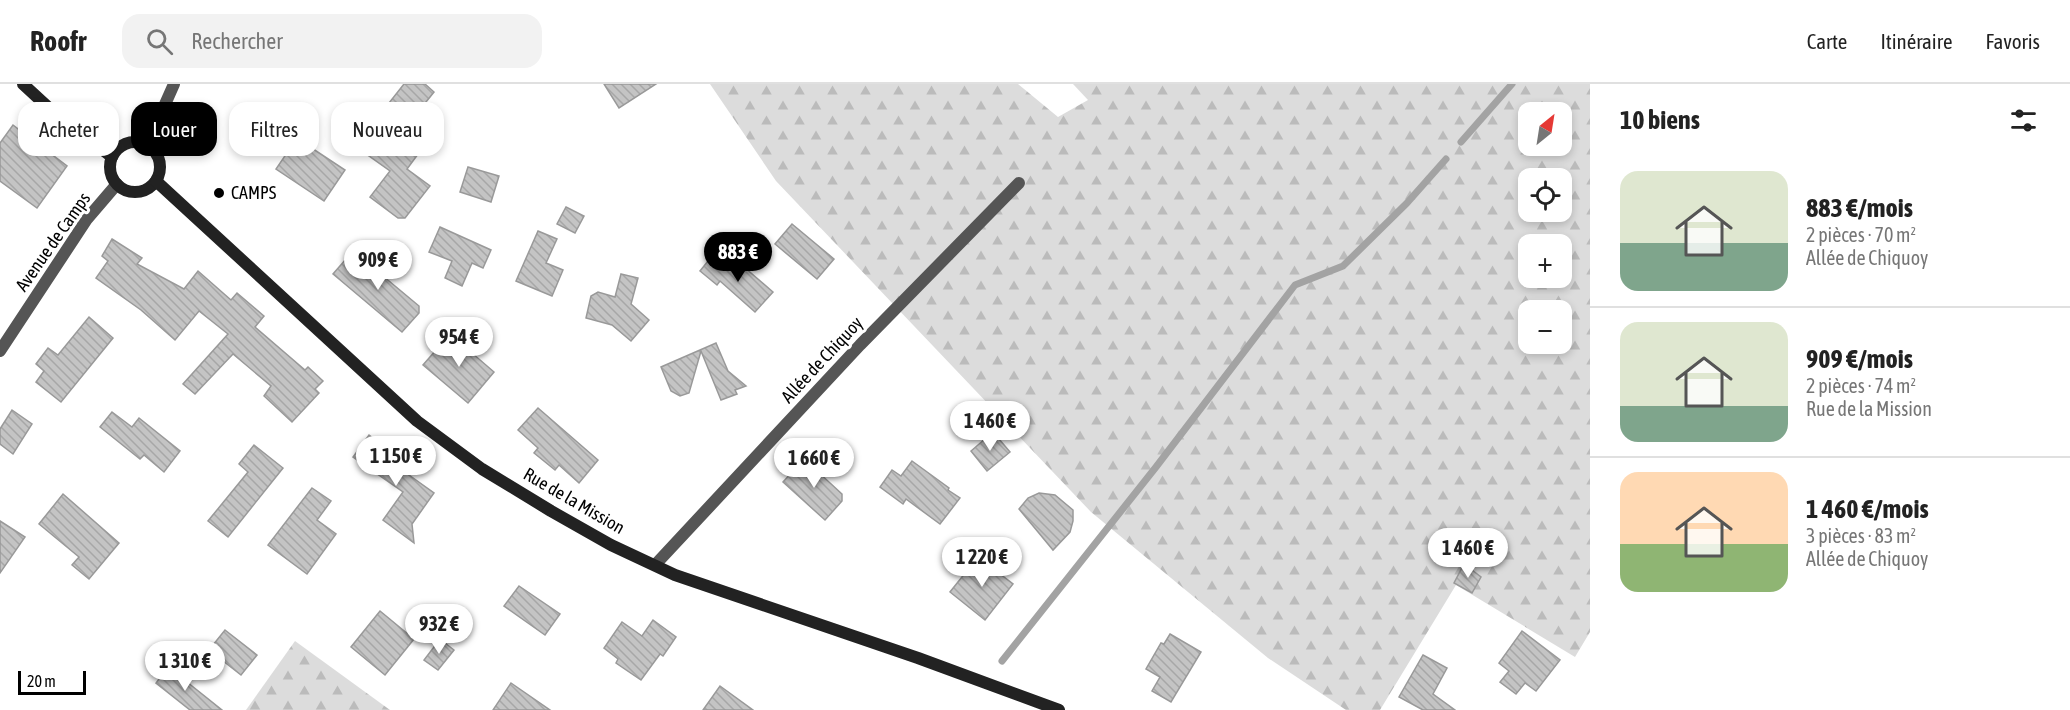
<!DOCTYPE html>
<html lang="fr">
<head>
<meta charset="utf-8">
<style>
  :root { --surface:#fff; --page:#f2f2f2; --text:#222; --muted:#767676; --line:#e0e0e0; --accent:#000 }
  body { margin:0; font-family:"Asap Condensed",sans-serif; background:var(--page); color:var(--text); height:100vh; display:flex; flex-direction:column; font-size:22px; white-space:nowrap }
  * { box-sizing:border-box; margin:0 }
  p { font-size:20px; color:var(--muted) }
  .icon { flex:none; width:33px; height:33px; fill:none; stroke:currentColor; stroke-width:2; stroke-linecap:round; stroke-linejoin:round }
  .map { position:relative; flex:1; overflow:hidden }
  .drawer { display:flex; flex-direction:column; background:var(--surface); width:480px }
  .drawer>* { flex:none }
  .guide { position:absolute; left:18px; top:18px; width:570px; height:54px; display:flex; gap:12px }
  .needle { width:39px; rotate:30deg }
  .buttons { position:absolute; left:1518px; top:18px; display:grid; gap:12px }
  .buttons a { display:grid; place-items:center; width:54px; height:54px; border-radius:12px; background:var(--surface); box-shadow:0 3px 9px #0003; font-size:30px }
  .scale { position:absolute; left:18px; bottom:15px; width:68px; box-sizing:border-box; padding-left:6px; border:3px solid #000; border-top:0; font-size:16px; line-height:21px; white-space:nowrap; color:#000; -webkit-text-stroke:4px #fff; paint-order:stroke }
  .price { position:absolute; translate:-50% -51px; padding:0 14px; border-radius:21px; background:#fff; color:#222; font-size:20px; line-height:39px; filter:drop-shadow(0 2px 3px #0008) }
  .price::after { content:''; position:absolute; left:50%; top:36px; width:18px; height:14px; margin-left:-9px; background:inherit; clip-path:polygon(0 0,100% 0,50% 100%) }
  .price.active { background:var(--accent); color:#fff }
  ul { padding:0; list-style:none }
  li { display:flex; align-items:center; gap:18px; height:150px; padding:0 30px }
  li+li { border-top:2px solid var(--line) }
  li span { display:grid; place-items:center; flex:none; width:168px; height:120px; border-radius:18px; color:#555 }
  li>.icon { margin-inline-start:auto }
  span .icon { width:72px; height:72px; fill:#fffc; stroke-width:1 }
  li b { font-size:26px }
  h2 { display:flex; justify-content:space-between; align-items:center; height:72px; padding:0 30px; font-size:26px }
  .pill { padding:0 21px; border-radius:18px; background:var(--surface); box-shadow:0 3px 9px #0003; font-size:21px; line-height:54px }
  .pill.active { background:var(--accent); color:#fff }
  header { display:flex; align-items:center; gap:36px; box-sizing:border-box; height:84px; padding:0 30px; background:var(--surface); border-bottom:2px solid var(--line) }
  header strong { font-size:28px }
  nav { display:flex; gap:33px; margin-inline-start:auto; font-size:21px }
  .search { width:420px; height:54px; background:var(--page); display:flex; align-items:center; gap:15px; box-sizing:border-box; padding:0 21px; border-radius:18px; color:var(--muted); font-size:22px }
  main { display:flex; flex:1; min-height:0 }
  .map>svg:first-child { display:block }
  .forest { fill:url(#forest-firs); fill-rule:evenodd }
  .lines { fill:none; stroke-linecap:round; stroke-linejoin:round }
  .stream { stroke:#a3a3a3; stroke-width:7 }
  .building { fill:url(#building-back-hatch); stroke:#999; stroke-width:1.5 }
  .minor { stroke:#555; stroke-width:12 }
  .secondary { stroke:#222; stroke-width:12 }
  .poi-dot { fill:#000; stroke:#fff; stroke-width:2 }
  .labels { text-anchor:middle; stroke-width:6; stroke-linejoin:round; paint-order:stroke }
  .poi-label { font-size:18px; fill:#000; stroke:#fff; text-anchor:start }
  .street-label { font-size:18px; fill:#000; stroke:#fff }
</style>
</head>
<body>
<header>
<strong>Roofr</strong>
<div class="search"><svg class="icon" aria-label="search" viewBox="0 0 24 24"><circle cx="10" cy="10" r="6"/><path d="M15 15l6 6"/></svg>Rechercher</div>
<nav><a>Carte</a><a>Itinéraire</a><a>Favoris</a></nav>
</header>
<main>
<div class="map">
<svg width="1590" height="626" viewBox="0 0 1590 626">
  <defs>
    <pattern id="forest-firs" width="22" height="20" patternUnits="userSpaceOnUse" patternTransform="scale(1.5)"><rect width="22" height="20" fill="#dcdcdc"/><path d="M5 1l3.5 6h-7zM16 11l3.5 6h-7z" fill="#bbb"/></pattern>
    <pattern id="building-back-hatch" width="6" height="6" patternUnits="userSpaceOnUse" patternTransform="scale(1.5)"><rect width="6" height="6" fill="#c4c4c4"/><path d="M-1 5l2 2M0 0l6 6M5-1l2 2" fill="none" stroke="#a7a7a7"/></pattern>
  </defs>
  <rect width="100%" height="100%" fill="#fff"/>
  <g class="forest">
    <path d="M710 0H1018L1058 33 1088 16 1073 0H1590V548L1575 573 1456 501 1380 626H1346L1268 574 1091 428 776 97ZM1528 28H1562V62H1528ZM1528 94H1562V128H1528ZM1528 160H1562V194H1528ZM1528 226H1562V260H1528Z"/>
    <polygon points="295,557 390,626 246,626"/>
  </g>
  <g class="lines">
    <g class="stream">
      <polyline points="1461,58 1512,0"/>
      <polyline points="1002,577 1156,383 1295,201 1343,182 1407,119 1446,75"/>
    </g>
  </g>
  <g class="building">
    <polygon points="404,0 425,0 434,8 401,49 421,66 407,85 430,102 405,134 398,134 370,113 390,87 355,62"/>
    <polygon points="604,0 656,0 619,24"/>
    <polygon points="13,41 67,82 37,124 0,97 0,59"/>
    <polygon points="304,59 345,86 324,117 276,85 293,60 300,65"/>
    <polygon points="468,83 499,92 491,118 460,108"/>
    <polygon points="566,123 584,132 575,149 557,140"/>
    <polygon points="792,140 834,175 817,195 775,160"/>
    <polygon points="440,143 491,166 483,184 472,179 462,202 445,194 452,177 429,168"/>
    <polygon points="538,147 557,155 546,179 563,186 552,212 516,197"/>
    <polygon points="112,155 142,174 137,180 184,205 198,187 231,216 237,209 264,232 255,243 305,286 308,283 323,297 315,305 319,309 292,338 264,312 271,302 233,270 195,310 183,300 228,250 199,227 175,256 141,226 96,194 108,177 102,172"/>
    <polygon points="353,167 419,222 419,229 402,248 333,190"/>
    <polygon points="712,172 728,187 737,177 773,208 755,228 720,197 717,201 700,187"/>
    <polygon points="621,190 638,194 631,220 649,236 631,257 612,241 586,234 591,212 598,208 615,213"/>
    <polygon points="89,233 113,254 61,318 36,298 44,287 36,280 48,264 58,271"/>
    <polygon points="450,250 494,288 468,319 423,281"/>
    <polygon points="716,259 728,287 746,302 735,306 737,310 721,316 701,267 689,309 680,312 671,307 661,283"/>
    <polygon points="538,324 598,376 579,399 559,381 555,386 534,369 538,364 518,346"/>
    <polygon points="12,326 32,340 13,370 0,360 0,345"/>
    <polygon points="112,328 132,343 139,334 180,367 164,388 144,371 140,375 100,343"/>
    <polygon points="993,348 1010,368 987,387 971,367"/>
    <polygon points="369,351 393,369 388,376 434,409 412,440 414,459 383,436 403,408 353,373"/>
    <polygon points="254,361 283,384 228,453 208,437 248,388 239,380"/>
    <polygon points="804,375 842,410 842,417 825,436 783,398"/>
    <polygon points="912,377 949,404 948,406 960,414 940,440 906,415 903,420 880,403 892,386 901,392"/>
    <polygon points="312,404 331,417 317,436 336,450 307,490 268,461"/>
    <polygon points="1039,409 1055,411 1073,426 1073,437 1070,448 1053,466 1019,425 1028,414"/>
    <polygon points="63,410 119,459 89,495 72,481 79,473 39,440"/>
    <polygon points="0,437 25,453 0,489"/>
    <polygon points="978,473 1013,500 985,536 950,508"/>
    <polygon points="1464,480 1481,493 1472,509 1454,499"/>
    <polygon points="519,502 560,530 545,551 504,522"/>
    <polygon points="380,527 414,555 385,591 351,563"/>
    <polygon points="653,536 676,553 663,572 660,570 641,596 616,579 618,575 604,564 622,538 642,552"/>
    <polygon points="225,546 257,571 241,591 209,566"/>
    <polygon points="1522,547 1560,576 1536,607 1525,599 1516,610 1500,598 1509,587 1499,579"/>
    <polygon points="1170,550 1201,568 1171,618 1152,607 1160,593 1146,585 1161,559 1164,560"/>
    <polygon points="440,555 454,566 438,586 424,576"/>
    <polygon points="1423,571 1447,584 1433,610 1455,626 1423,626 1399,613"/>
    <polygon points="172,586 222,626 190,626 156,599 165,587"/>
    <polygon points="511,599 550,626 493,626"/>
    <polygon points="720,602 753,626 703,626"/>
  </g>
  <g class="lines">
    <g class="minor">
      <polyline points="147,61 174,0"/>
      <polyline points="0,267 87,135 117,100"/>
      <polyline points="655,481 860,261 1019,99"/>
    </g>
    <g class="secondary">
      <polyline points="23,0 50,25 112,73"/>
      <circle cx="135" cy="83" r="25"/>
      <polyline points="156,97 417,337 482,385 551,427 611,461 675,491 918,574 1059,626"/>
    </g>
  </g>
  <circle class="poi-dot" cx="219" cy="109" r="6"/>
  <g class="labels">
    <g class="poi-label">
      <text x="231" y="115">CAMPS</text>
    </g>
    <g class="street-label">
      <text transform="translate(53 158) rotate(-55)" y="6">Avenue de Camps</text>
      <text transform="translate(822 276) rotate(-47)" y="6">Allée de Chiquoy</text>
      <text transform="translate(574 417) rotate(30)" y="6">Rue de la Mission</text>
    </g>
  </g>
</svg>
<div class="buttons">
<a><svg class="needle" viewBox="-14 -14 28 28"><path d="M0-13l5 13h-10z" fill="#e53935"/><path d="M0 13l5-13h-10z" fill="#767676"/></svg></a>
<a><svg class="icon" aria-label="locate" viewBox="0 0 24 24"><circle cx="12" cy="12" r="6"/><path d="M12 2v4M12 18v4M2 12h4M18 12h4"/></svg></a>
<a>+</a>
<a>−</a>
</div>
<div class="scale">20 m</div>
<b class="price active" style="left:738px;top:199px">883 €</b>
<b class="price" style="left:378px;top:207px">909 €</b>
<b class="price" style="left:459px;top:284px">954 €</b>
<b class="price" style="left:990px;top:368px">1 460 €</b>
<b class="price" style="left:396px;top:403px">1 150 €</b>
<b class="price" style="left:814px;top:405px">1 660 €</b>
<b class="price" style="left:1468px;top:495px">1 460 €</b>
<b class="price" style="left:982px;top:504px">1 220 €</b>
<b class="price" style="left:439px;top:571px">932 €</b>
<b class="price" style="left:185px;top:608px">1 310 €</b>
<div class="guide">
<a class="pill">Acheter</a>
<a class="pill active">Louer</a>
<a class="pill">Filtres</a>
<a class="pill">Nouveau</a>
</div>
</div>
<section class="drawer">
<h2>10 biens<svg class="icon" aria-label="filters" viewBox="0 0 24 24"><path d="M4 7h16M4 17h16"/><circle cx="9" cy="7" r="2"/><circle cx="15" cy="17" r="2"/></svg></h2>
<ul>
<li><span style="background:linear-gradient(#dfe7d0 60%,#7fa58c 0)"><svg class="icon" aria-label="home" viewBox="0 0 24 24"><path d="M3 11l9-7 9 7M6 9v11h12V9"/></svg></span><div><b>883 €/mois</b><p>2 pièces · 70 m²</p><p>Allée de Chiquoy</p></div></li>
<li><span style="background:linear-gradient(#dfe7d0 70%,#7fa58c 0)"><svg class="icon" aria-label="home" viewBox="0 0 24 24"><path d="M3 11l9-7 9 7M6 9v11h12V9"/></svg></span><div><b>909 €/mois</b><p>2 pièces · 74 m²</p><p>Rue de la Mission</p></div></li>
<li><span style="background:linear-gradient(#ffd9b3 60%,#8fb573 0)"><svg class="icon" aria-label="home" viewBox="0 0 24 24"><path d="M3 11l9-7 9 7M6 9v11h12V9"/></svg></span><div><b>1 460 €/mois</b><p>3 pièces · 83 m²</p><p>Allée de Chiquoy</p></div></li>
</ul>
</section>
</main>
</body>
</html>
